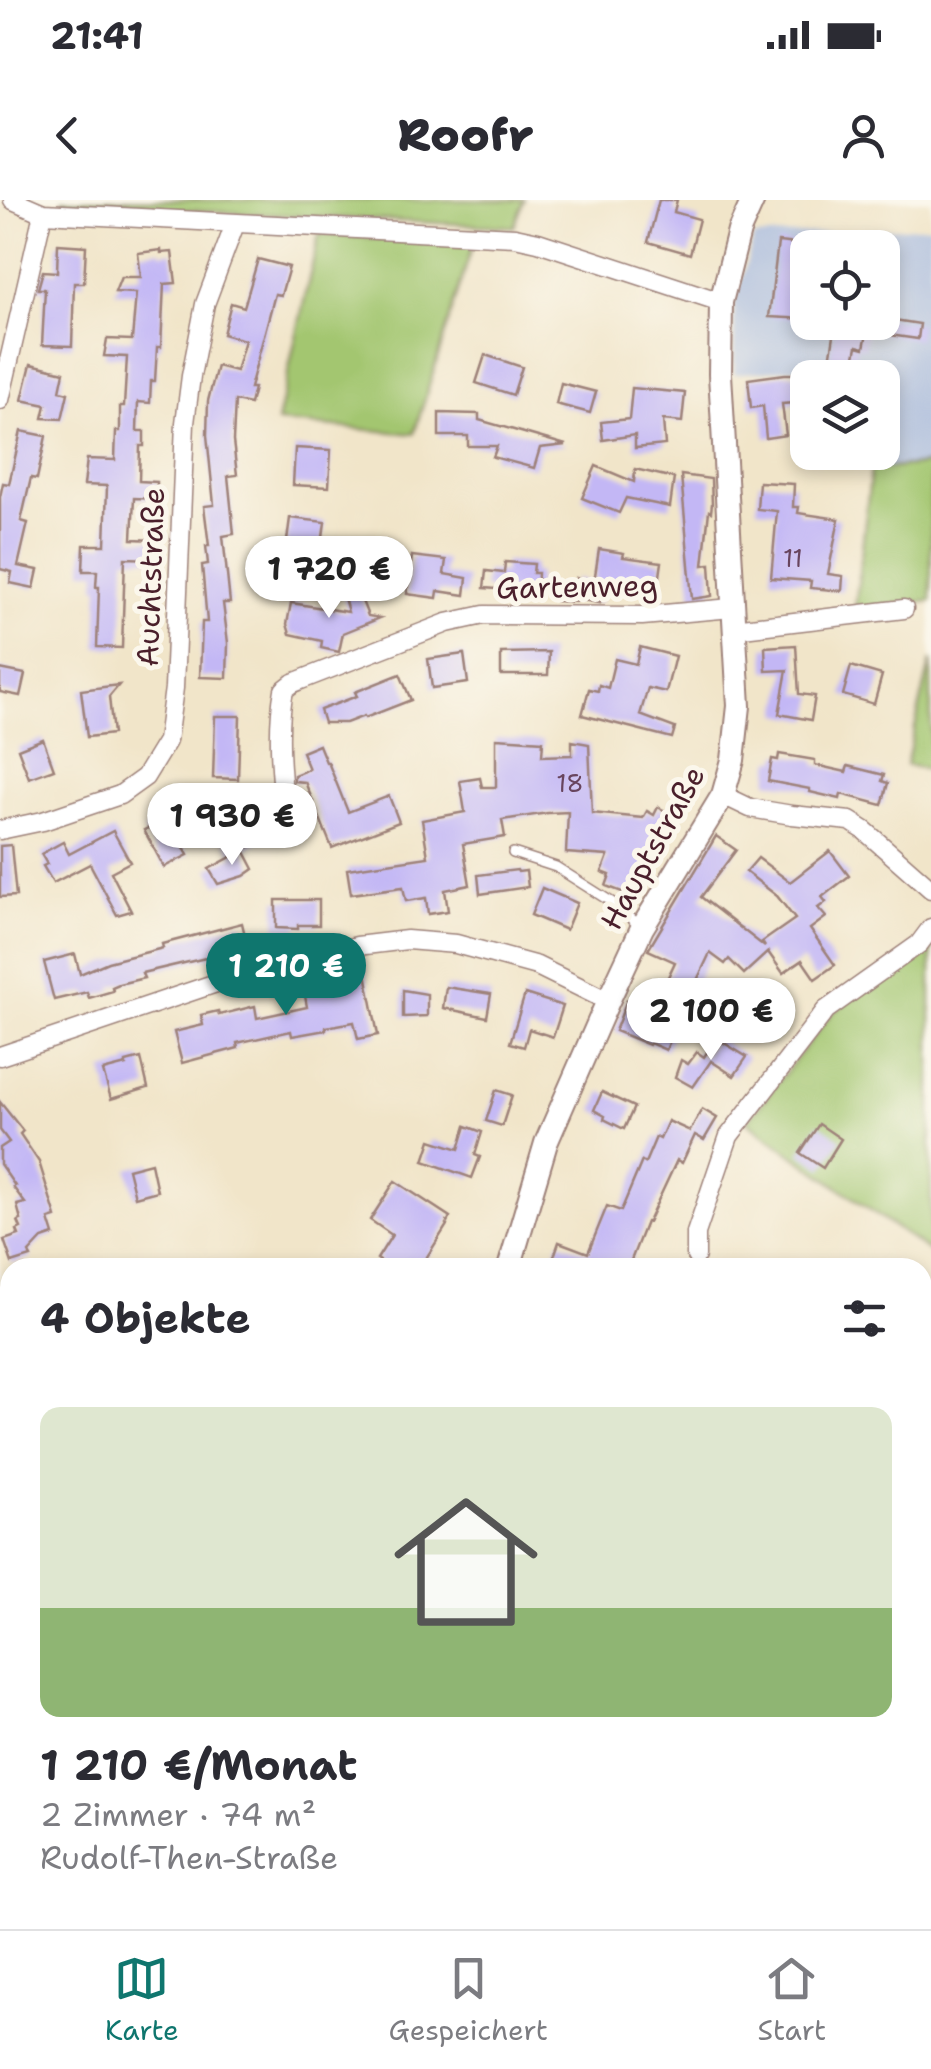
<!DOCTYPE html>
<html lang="de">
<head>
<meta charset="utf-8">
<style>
  :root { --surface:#fff; --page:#f2f2f3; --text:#2b2b33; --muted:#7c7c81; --line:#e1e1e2; --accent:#0f766e }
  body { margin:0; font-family:"Shantell Sans",sans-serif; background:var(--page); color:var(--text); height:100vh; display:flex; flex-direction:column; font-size:38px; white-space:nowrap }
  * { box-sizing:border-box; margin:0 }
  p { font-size:32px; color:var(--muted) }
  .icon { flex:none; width:55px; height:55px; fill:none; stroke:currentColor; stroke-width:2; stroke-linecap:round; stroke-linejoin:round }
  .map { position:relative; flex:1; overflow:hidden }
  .details { position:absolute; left:0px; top:1058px; width:932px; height:672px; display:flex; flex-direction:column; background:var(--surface); border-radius:30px 30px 0 0; box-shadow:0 5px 15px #0003 }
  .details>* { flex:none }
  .controls { position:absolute; left:790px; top:30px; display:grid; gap:20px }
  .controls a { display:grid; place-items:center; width:110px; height:110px; border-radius:20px; background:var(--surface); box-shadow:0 5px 15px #0003; font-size:50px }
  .price { position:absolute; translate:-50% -85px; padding:0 22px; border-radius:35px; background:#fff; color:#222; font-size:32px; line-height:65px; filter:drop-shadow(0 2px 5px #0008) }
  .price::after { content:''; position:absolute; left:50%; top:60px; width:30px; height:22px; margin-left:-15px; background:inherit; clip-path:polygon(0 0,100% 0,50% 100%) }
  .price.current { background:var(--accent); color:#fff }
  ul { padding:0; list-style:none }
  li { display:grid; align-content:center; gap:20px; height:530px; padding:0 40px }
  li+li { border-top:2px solid var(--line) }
  li span { display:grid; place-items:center; height:310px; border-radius:20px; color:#555 }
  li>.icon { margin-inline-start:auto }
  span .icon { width:180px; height:180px; fill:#fffc; stroke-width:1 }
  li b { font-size:42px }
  h2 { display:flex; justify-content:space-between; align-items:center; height:120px; padding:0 40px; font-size:42px }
  .status { display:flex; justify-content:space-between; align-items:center; height:70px; padding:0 50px; background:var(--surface); direction:ltr }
  .status svg { height:28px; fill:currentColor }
  header { display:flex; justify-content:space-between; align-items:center; height:130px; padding:0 40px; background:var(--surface); font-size:45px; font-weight:800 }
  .menu { display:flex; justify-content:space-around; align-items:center; height:140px; border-top:2px solid var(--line); background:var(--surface); font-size:28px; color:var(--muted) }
  .menu a { display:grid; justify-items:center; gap:5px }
  .menu .current { color:var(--accent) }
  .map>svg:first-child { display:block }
  .industrial { fill:#b7c5de; fill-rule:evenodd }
  .green { fill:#a3c66f; stroke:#76724d; stroke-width:2.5 }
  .building { fill:#c3b7f5 }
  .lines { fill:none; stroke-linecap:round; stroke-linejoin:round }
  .service-casing { stroke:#9e827a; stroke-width:12 }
  .minor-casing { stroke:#9e827a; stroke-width:21 }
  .tertiary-casing { stroke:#9e827a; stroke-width:26 }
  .service { stroke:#fff; stroke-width:9 }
  .minor { stroke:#fff; stroke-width:18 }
  .tertiary { stroke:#fff; stroke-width:22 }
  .labels { text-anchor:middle; stroke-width:10; stroke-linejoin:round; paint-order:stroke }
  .number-label { font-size:25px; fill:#68455e }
  .street-label { font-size:30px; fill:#4a1f2b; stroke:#fbf7ec }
</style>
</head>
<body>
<div class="status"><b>21:41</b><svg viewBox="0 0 49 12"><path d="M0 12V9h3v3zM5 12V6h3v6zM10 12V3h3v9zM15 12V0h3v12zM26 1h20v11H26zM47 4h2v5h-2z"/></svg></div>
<header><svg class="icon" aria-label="back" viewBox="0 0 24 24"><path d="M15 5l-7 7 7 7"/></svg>Roofr<svg class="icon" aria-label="person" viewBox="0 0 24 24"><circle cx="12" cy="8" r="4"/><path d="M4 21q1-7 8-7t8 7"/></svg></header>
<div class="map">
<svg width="931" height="1729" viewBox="0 0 931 1729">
  <rect width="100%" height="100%" fill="#fbf7ec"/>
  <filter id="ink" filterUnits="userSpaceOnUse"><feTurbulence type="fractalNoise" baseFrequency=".01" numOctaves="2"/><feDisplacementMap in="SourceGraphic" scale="20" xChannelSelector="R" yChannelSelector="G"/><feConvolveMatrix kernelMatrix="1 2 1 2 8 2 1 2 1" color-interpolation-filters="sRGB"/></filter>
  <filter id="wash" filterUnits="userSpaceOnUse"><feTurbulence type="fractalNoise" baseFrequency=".0048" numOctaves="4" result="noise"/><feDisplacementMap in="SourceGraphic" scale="40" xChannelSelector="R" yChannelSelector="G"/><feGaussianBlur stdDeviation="2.25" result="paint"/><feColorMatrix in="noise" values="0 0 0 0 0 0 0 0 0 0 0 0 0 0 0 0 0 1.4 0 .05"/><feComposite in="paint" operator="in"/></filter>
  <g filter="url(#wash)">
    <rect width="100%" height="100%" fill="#f1e5c9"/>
    <path class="industrial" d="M931 26V264L871 270 872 253 882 252V178L829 177 819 166 734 174V106L754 37ZM808 48H882V122H808Z"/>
    <g class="green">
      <polygon points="63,0 524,0 514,27 66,4"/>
      <polygon points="319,34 473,44 414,234 277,222"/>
      <polygon points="931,264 931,401 855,409 871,270"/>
      <polygon points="931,460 931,570 906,565"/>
      <polygon points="931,740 931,1053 747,922 832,813"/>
      <polygon points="10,1386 10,1720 154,1720 149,1729 0,1729 0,1399"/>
    </g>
    <g id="blocks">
      <g class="building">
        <polygon points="659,0 677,0 674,12 699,19 690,54 648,42"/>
        <polygon points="778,42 808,45 808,119 769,117"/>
        <polygon points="58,44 86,46 84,83 74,83 72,146 42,145 45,89 38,89 43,71 57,72"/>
        <polygon points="161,50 161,53 172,52 176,83 164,84 161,147 157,147 155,181 151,181 150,203 138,202 137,231 144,231 144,246 140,246 139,281 157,282 157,299 134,298 132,339 155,340 155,359 125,358 122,448 97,447 99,387 96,387 97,371 83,371 84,345 105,345 107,286 84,285 87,259 115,260 116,231 120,231 120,206 124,206 127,157 104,156 107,139 132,140 136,93 115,92 121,77 141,77 138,53"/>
        <polygon points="258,59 289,67 281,95 275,94 250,188 254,188 250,204 235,201 233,241 237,275 228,276 234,334 223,336 230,403 223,403 228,443 227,478 200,477 202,422 207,422 202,365 208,364 206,346 209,346 204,306 214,305 207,235 208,201 217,166 236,171 245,140 223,134 231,103 244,107"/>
        <polygon points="882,118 920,124 918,139 882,134"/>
        <polygon points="836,122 851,122 850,130 867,133 864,148 857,146 851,178 828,174"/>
        <polygon points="485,155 522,167 513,195 476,183"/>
        <polygon points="31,164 64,172 60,191 68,193 62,219 43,218 46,205 22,200"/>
        <polygon points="785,174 804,174 807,202 782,204 786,235 766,238 763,206 751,208 748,179"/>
        <polygon points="561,183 596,192 590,213 556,204"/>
        <polygon points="632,188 685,193 682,222 663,220 665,245 635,248 635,235 603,240 601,222 629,219"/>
        <polygon points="439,213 479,214 479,220 566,245 540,248 534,268 493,257 497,246 468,246 468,236 439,236"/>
        <polygon points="21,231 46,236 37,279 31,278 21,321 28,323 18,366 38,370 34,388 10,383 12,372 0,369 0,297 3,283 9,284"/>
        <polygon points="295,248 331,250 329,287 293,285"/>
        <polygon points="596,266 634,282 635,269 674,278 670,307 626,298 619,313 582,298"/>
        <polygon points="681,275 711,279 712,304 711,312 709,311 703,365 710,364 712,396 692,399"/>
        <polygon points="759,282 794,284 793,307 799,307 798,313 839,319 828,374 843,376 842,391 810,388 811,381 771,378 777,311 757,309"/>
        <polygon points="290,318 325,322 321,352 286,348"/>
        <polygon points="599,349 624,353 623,357 662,362 658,390 594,382"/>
        <polygon points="412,356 446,360 444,374 467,378 465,395 438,391 437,398 407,394"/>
        <polygon points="505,362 534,364 533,373 538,373 537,392 484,388 486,371 504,373"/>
        <polygon points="576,378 602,387 600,403 576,399 576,402 556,401 557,386 576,387"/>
        <polygon points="356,386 368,416 380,418 343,433 339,452 321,448 322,441 290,434 287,424 291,403 348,412 342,391"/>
        <polygon points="796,445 799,494 815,496 811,520 779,514 787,470 766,471 765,447"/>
        <polygon points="640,447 675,456 666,492 648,488 640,515 675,528 672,538 582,515 589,489 598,491 599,485 608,488 615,459 636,464"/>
        <polygon points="549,452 548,475 501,475 501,453"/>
        <polygon points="464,454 468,483 432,488 428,459"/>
        <polygon points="851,466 882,475 874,504 843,495"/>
        <polygon points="0,469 25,474 20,496 0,492"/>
        <polygon points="400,474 411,500 365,518 364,516 346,523 324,523 320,510 357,496 355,492"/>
        <polygon points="119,485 109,497 113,534 87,537 81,490"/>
        <polygon points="215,516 240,516 238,579 213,578"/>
        <polygon points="496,538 543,541 542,556 572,555 572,541 589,544 592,613 643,618 647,611 654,615 658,607 672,615 646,662 650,664 638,698 606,686 610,675 602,672 608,656 566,653 568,612 548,613 502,620 505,637 463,644 470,685 445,690 448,711 428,714 426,698 406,701 403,687 351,694 347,669 428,657 422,620 465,612 460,581 480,578 482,587 496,587"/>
        <polygon points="43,539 54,569 29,578 18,549"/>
        <polygon points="319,545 326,562 328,562 348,612 389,596 399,622 332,648 305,582 294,581 294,575 309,569 302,552"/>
        <polygon points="779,554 815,560 815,565 846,572 848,566 884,575 882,581 888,583 882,605 841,594 840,599 810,592 810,589 768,581 772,559 778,560"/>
        <polygon points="245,606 262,640 233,655 215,621"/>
        <polygon points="167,619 171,626 185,619 191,632 179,639 188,655 164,667 144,630"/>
        <polygon points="113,631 130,662 111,672 131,711 117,715 90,664 53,683 43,666 47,664 41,654 63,642 69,654"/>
        <polygon points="716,636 736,650 701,697 765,747 762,742 795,719 777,696 746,672 758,658 790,682 830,651 849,676 822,697 826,702 818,708 826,717 810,729 835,765 815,779 802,760 783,773 768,752 744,774 729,759 725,764 710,753 692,791 698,794 684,825 678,822 666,850 650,843 649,845 615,831 627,800 652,811 675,762 648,750"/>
        <polygon points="11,645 16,696 0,697 0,646"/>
        <polygon points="244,650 254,669 244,676 218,684 209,669"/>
        <polygon points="517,670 518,672 526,671 528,687 480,694 478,675"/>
        <polygon points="542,688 577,703 566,730 531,715"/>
        <polygon points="276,700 319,700 319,725 298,725 298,729 276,728"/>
        <polygon points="242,723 248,748 142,773 144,778 119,784 112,787 113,791 89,798 87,792 54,800 44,762 75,754 80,774 108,762 163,748 162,744"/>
        <polygon points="363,758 378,835 358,839 354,822 326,827 326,830 292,836 291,831 237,843 238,848 182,863 174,832 203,825 201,815 218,811 219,815 255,806 257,818 307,807 304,790 350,781 346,762"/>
        <polygon points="446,787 491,794 487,817 443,808"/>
        <polygon points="403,790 427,794 427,816 403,817"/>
        <polygon points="525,794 563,806 553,837 529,829 524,847 510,843"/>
        <polygon points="716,838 747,857 734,876 711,861 693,887 675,877 681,860 688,864 697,852 704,857"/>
        <polygon points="141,858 148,888 111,899 103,871 126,865 126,862"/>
        <polygon points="496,890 512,895 502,926 486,921"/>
        <polygon points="602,892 634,907 624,929 604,919 605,916 594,910"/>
        <polygon points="0,902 23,931 20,934 39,962 56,1017 49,1019 54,1035 42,1039 29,1053 31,1057 12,1063 4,1040 19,1035 17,1030 21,1028 18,1021 21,1020 17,1005 25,1003 13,987 15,986 0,964 0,948 9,942 0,930"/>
        <polygon points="702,909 717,918 704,940 695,935 682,963 677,960 648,1022 646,1022 628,1068 550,1068 559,1042 588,1053 607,1006 621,1011 642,961 645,963 656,937 660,939 668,921 690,931"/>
        <polygon points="819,924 841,939 823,968 800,953"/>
        <polygon points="466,926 482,932 475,955 480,957 472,978 424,961 431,940 459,949"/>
        <polygon points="151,963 157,991 135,997 128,969"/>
        <polygon points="395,981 450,1017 446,1024 447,1025 420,1068 376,1068 380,1061 377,1059 392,1035 370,1020"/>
      </g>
    </g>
  </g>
  <g filter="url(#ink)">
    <use href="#blocks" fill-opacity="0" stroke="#9e827a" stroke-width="2.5"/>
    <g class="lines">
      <g class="service-casing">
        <polyline id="service" points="513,653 556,667 613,703 640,726"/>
      </g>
      <g class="minor-casing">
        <g id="minor">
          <polyline points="13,0 43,13 515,37 538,42 721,102"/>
          <polyline points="0,200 43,13"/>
          <polyline points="734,429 904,409"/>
          <polyline points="723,595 750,608 792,615 850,621 864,630 931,689"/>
          <polyline points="0,630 43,621 120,595 145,577 167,541 174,488 185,223 191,176 205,104 235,24"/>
          <path d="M287 636C283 590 275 535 284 490L293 483 447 423 484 415 642 416 732 408"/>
          <polyline points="0,856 237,776 357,746 407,740 456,744 537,766 608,801"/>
          <polyline points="696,1056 696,1033 729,936 826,810 919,744 931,728"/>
          <polyline points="0,1137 10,1164"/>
          <polyline points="0,1376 10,1362"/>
          <polyline points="162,1729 166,1720"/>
        </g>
      </g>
      <g class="tertiary-casing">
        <g id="tertiary">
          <polyline points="509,1068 546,943 608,801 642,728 723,595 733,560 739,506 720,174 721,102 739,31 753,0"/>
          <polyline points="0,1271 10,1271"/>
        </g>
      </g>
      <use href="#service" class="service"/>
      <use href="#minor" class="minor"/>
      <use href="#tertiary" class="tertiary"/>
    </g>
  </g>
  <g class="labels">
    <g class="number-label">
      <text x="793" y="367">11</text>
      <text x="570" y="592">18</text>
    </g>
    <g class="street-label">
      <text transform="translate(151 377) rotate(-88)" y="10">Auchtstraße</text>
      <text transform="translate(577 387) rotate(-1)" y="10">Gartenweg</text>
      <text transform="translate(653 648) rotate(-61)" y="10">Hauptstraße</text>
    </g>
  </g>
</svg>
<div class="controls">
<a><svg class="icon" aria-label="locate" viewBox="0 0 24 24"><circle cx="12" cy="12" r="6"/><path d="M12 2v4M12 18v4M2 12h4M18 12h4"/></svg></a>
<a><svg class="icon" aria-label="layers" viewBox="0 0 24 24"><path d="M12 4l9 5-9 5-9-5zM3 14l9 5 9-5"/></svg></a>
</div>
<b class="price" style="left:329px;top:421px">1 720 €</b>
<b class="price" style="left:232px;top:668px">1 930 €</b>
<b class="price current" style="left:286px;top:818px">1 210 €</b>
<b class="price" style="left:711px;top:863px">2 100 €</b>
<section class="details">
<h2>4 Objekte<svg class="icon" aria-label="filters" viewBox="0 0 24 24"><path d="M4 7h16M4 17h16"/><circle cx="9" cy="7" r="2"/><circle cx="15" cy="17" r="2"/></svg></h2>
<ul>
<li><span style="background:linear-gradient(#dfe7d0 65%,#8fb573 0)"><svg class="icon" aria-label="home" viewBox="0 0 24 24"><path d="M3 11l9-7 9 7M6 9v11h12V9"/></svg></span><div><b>1 210 €/Monat</b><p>2 Zimmer · 74 m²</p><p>Rudolf-Then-Straße</p></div></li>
</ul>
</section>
</div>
<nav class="menu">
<a class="current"><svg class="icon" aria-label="map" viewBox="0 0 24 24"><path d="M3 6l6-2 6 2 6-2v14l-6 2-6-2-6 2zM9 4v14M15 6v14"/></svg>Karte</a>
<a><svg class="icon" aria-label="saved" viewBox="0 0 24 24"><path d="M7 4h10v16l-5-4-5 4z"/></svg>Gespeichert</a>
<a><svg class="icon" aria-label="home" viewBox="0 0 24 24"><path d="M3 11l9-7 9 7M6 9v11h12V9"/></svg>Start</a>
</nav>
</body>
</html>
